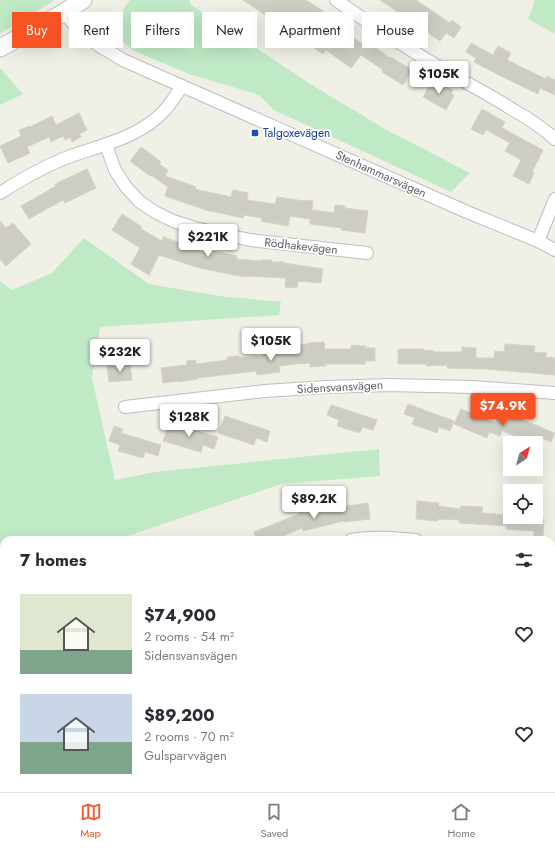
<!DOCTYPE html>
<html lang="en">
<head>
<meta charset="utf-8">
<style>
  :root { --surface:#fff; --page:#f7f7f7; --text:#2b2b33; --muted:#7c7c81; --line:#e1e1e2; --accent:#f75325 }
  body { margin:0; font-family:Jost,sans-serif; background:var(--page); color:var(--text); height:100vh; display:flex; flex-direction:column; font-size:15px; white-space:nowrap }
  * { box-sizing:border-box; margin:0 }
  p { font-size:13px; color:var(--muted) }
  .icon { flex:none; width:22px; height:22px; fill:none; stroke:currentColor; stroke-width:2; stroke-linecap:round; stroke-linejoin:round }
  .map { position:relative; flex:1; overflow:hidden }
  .details { position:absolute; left:0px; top:536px; width:555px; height:256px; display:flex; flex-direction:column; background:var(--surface); border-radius:12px 12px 0 0; box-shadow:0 4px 16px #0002 }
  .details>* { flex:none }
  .top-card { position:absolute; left:12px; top:12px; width:531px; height:36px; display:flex; gap:8px }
  .needle { width:26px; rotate:37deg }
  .fabs { position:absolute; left:503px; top:436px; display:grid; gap:8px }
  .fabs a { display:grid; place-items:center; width:40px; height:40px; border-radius:0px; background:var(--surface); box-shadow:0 4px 16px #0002; font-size:20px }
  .price { position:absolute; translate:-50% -34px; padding:0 9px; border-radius:4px; background:#fff; color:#222; font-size:13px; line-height:26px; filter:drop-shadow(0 1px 2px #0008) }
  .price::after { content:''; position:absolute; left:50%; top:24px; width:12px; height:9px; margin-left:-6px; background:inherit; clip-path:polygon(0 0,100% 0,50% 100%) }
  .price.selected { background:var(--accent); color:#fff }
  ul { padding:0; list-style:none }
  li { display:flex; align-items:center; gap:12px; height:100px; padding:0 20px }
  li span { display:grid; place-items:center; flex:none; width:112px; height:80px; border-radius:0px; color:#555 }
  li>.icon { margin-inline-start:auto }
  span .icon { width:48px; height:48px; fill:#fffc; stroke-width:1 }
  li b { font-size:17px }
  h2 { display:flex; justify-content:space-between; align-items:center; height:48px; padding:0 20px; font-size:17px }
  .chip { padding:0 14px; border-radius:0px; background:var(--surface); box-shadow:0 4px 16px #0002; font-size:14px; line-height:36px }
  .chip.selected { background:var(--accent); color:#fff }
  .menu { display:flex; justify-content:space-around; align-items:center; height:56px; border-top:1px solid var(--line); background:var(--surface); font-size:11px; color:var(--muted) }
  .menu a { display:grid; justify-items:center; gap:2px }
  .menu .selected { color:var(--accent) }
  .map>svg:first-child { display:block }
  .green { fill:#c0eac6 }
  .building { fill:#cecdc4; stroke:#d6d3c3 }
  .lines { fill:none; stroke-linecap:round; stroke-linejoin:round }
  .street-casing { stroke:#bdbec5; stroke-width:14 }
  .secondary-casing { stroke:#bbbdc4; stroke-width:19 }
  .street { stroke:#fff; stroke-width:12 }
  .secondary { stroke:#fff; stroke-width:17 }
  .transit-dot { fill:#1a4fb4; stroke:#fff; stroke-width:1.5 }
  .labels { text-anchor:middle; stroke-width:3.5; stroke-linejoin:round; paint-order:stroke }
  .transit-label { font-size:12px; fill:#164399; stroke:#fff; text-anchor:start }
  .street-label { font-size:12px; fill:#5d6067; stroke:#fff }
</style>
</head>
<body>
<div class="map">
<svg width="555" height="792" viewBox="0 0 555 792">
  <rect width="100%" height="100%" fill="#f1f0e6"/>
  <g class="green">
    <polygon points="0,0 55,0 0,34"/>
    <polygon points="130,0 190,0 190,4 315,87 385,129 470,173 451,192 274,110 259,95 189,74 134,51 115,35 124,8"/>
    <polygon points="535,0 555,0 555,34 528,19"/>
    <polygon points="0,68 23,94 0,105"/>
    <polygon points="84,238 149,284 219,296 281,302 279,315 100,327 92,378 115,480 155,472 379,449 380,476 281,484 116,540 4,540 4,788 155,788 157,792 0,792 0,281 12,290 52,273"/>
    <polygon points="555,701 555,746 551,747 551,705"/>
  </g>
  <g class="building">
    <polygon points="243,0 306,0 346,26 343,30 369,49 372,45 390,58 391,57 412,70 403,85 382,72 383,70 361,55 351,68 326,50 323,54"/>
    <polygon points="380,0 416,0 450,23 452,20 461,27 454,38 446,33 440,41"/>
    <polygon points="471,43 493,55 498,46 511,53 507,60 546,79 547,76 555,80 555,95 540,88 538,94 499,75 474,62 476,58 466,52"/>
    <polygon points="431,82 442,88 444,85 453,90 451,94 454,95 446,110 423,97"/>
    <polygon points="482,109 505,122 502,128 543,150 532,172 534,173 529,184 513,176 521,160 505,151 510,143 486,130 483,135 471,129"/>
    <polygon points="79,113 87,130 79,134 81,137 72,142 70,137 65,140 63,136 51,142 49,137 27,147 30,153 8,163 0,146 21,136 19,130 30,126 30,127 52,116 56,125"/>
    <polygon points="141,147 161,162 159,164 168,170 165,176 196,187 195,189 231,197 233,190 248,193 247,200 275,204 277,197 304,201 304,200 313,201 312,210 334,213 335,205 345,206 345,208 368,211 365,233 341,230 342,228 310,224 310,219 290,216 288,226 261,221 262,218 244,215 243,218 206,210 165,196 168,187 151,175 150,176 130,161"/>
    <polygon points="87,169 96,188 65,203 63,200 29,219 21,206 56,186 55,184"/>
    <polygon points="122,214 142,227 141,229 162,241 163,237 186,245 186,246 212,255 213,251 237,256 236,259 261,261 261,260 272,260 272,262 284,262 284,263 323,269 321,283 298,281 297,288 285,287 286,278 244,276 244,277 200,268 159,255 149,275 131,264 140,248 112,230"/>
    <polygon points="0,221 6,228 13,223 31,244 6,266 0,259"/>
    <polygon points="324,342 325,349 351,349 351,345 366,346 366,348 375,348 375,361 365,361 365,364 326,364 326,366 310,367 310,363 303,364 303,363 279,366 280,372 257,375 256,371 198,378 198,379 179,382 178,381 163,383 161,368 186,365 187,361 196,360 196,364 228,360 227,357 239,356 239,358 263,356 262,348 274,346 275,349 293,347 293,346 308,344 308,343"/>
    <polygon points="505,344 535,346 534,352 547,353 545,357 555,358 555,375 485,369 447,368 447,365 427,366 426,364 398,364 398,349 424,349 424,351 433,350 433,352 462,352 462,347 476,348 476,358 494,358 495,351 504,352"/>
    <polygon points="130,364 132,380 109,382 107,366"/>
    <polygon points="408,404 454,421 450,431 439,427 437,433 412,424 415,418 404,414"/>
    <polygon points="331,405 377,420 373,430 362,427 360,433 337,426 339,420 327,415"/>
    <polygon points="461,409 496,423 498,418 508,422 511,415 555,433 551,442 540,437 537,445 536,444 536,443 533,443 502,431 500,436 489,432 487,438 454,424"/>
    <polygon points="225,416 270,431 267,442 256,438 254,445 218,433"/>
    <polygon points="170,423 218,437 214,449 203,445 201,452 163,441"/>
    <polygon points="114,426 123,429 121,433 161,445 158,456 145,452 143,458 118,451 120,445 109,441"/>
    <polygon points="417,501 439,503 438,506 460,509 461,506 483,507 482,513 510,515 510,517 527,517 527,519 544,519 543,536 534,536 534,531 506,529 506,526 459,523 460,520 438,519 438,521 416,519"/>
    <polygon points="368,503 370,519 344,522 344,521 303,531 302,528 283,536 285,540 257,540 254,532 299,514 298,512 331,504 332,508"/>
  </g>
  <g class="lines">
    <g class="street-casing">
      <g id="street">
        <path d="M336 0C374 27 413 52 454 76 475 87 495 98 515 111 529 119 543 128 555 139"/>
        <polyline points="63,13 81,31 98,45 123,60 467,212 538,241 555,250"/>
        <polyline points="106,145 115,170 126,187 140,202 155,212 173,221 195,228 250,240 367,253"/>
        <path d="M0 193C22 179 46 165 71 156 102 145 140 137 164 111 171 104 176 95 182 86"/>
        <polyline points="538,241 555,199"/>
        <polyline points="125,407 265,391 326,387 390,385 472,387 555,393"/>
        <path d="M351 540C372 536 395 538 416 540"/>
        <polyline points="551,553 555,553"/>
        <polyline points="217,792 225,788"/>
      </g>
    </g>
    <g class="secondary-casing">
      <polyline id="secondary" points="0,48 63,13 83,0"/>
    </g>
    <use href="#street" class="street"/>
    <use href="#secondary" class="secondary"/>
  </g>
  <rect class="transit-dot" x="251" y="129" width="8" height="8" rx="2"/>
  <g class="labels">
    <g class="transit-label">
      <text x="263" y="137">Talgoxevägen</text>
    </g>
    <g class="street-label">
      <text transform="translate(381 174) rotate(24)" y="4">Stenhammarsvägen</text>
      <text transform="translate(301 246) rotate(6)" y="4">Rödhakevägen</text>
      <text transform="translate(340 387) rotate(-3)" y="4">Sidensvansvägen</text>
    </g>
  </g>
</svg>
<div class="fabs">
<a><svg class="needle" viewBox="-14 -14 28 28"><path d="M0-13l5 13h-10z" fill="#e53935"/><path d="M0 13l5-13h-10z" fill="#7c7c81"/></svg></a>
<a><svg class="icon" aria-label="locate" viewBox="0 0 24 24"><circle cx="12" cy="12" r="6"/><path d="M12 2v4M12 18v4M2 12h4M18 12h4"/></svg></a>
</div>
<b class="price" style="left:439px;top:95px">$105K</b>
<b class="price" style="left:208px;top:258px">$221K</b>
<b class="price" style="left:271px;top:362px">$105K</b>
<b class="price" style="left:120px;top:373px">$232K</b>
<b class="price selected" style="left:503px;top:427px">$74.9K</b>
<b class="price" style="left:189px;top:438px">$128K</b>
<b class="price" style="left:314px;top:520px">$89.2K</b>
<div class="top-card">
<a class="chip selected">Buy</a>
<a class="chip">Rent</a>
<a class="chip">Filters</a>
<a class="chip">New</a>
<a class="chip">Apartment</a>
<a class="chip">House</a>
</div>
<section class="details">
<h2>7 homes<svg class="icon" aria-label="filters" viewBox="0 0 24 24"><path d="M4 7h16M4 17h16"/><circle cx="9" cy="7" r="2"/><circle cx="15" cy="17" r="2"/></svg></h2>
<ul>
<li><span style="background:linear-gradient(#dfe7d0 70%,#7fa58c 0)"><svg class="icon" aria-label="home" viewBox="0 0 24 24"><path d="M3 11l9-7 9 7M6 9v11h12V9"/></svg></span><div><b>$74,900</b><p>2 rooms · 54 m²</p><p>Sidensvansvägen</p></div><svg class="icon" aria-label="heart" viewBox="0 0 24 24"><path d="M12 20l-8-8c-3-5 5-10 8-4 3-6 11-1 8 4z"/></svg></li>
<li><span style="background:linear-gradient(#c9d6e8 60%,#7fa58c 0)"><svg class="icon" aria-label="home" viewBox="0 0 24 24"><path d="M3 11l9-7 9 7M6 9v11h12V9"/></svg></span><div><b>$89,200</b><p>2 rooms · 70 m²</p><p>Gulsparvvägen</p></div><svg class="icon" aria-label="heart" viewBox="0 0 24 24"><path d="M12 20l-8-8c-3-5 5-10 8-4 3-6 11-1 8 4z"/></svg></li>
</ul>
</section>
</div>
<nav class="menu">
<a class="selected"><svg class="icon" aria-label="map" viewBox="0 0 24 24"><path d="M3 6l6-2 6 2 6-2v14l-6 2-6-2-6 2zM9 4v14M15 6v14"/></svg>Map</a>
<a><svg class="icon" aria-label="saved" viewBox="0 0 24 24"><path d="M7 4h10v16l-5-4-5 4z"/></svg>Saved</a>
<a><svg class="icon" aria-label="home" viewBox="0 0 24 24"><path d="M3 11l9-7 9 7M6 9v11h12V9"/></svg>Home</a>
</nav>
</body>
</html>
